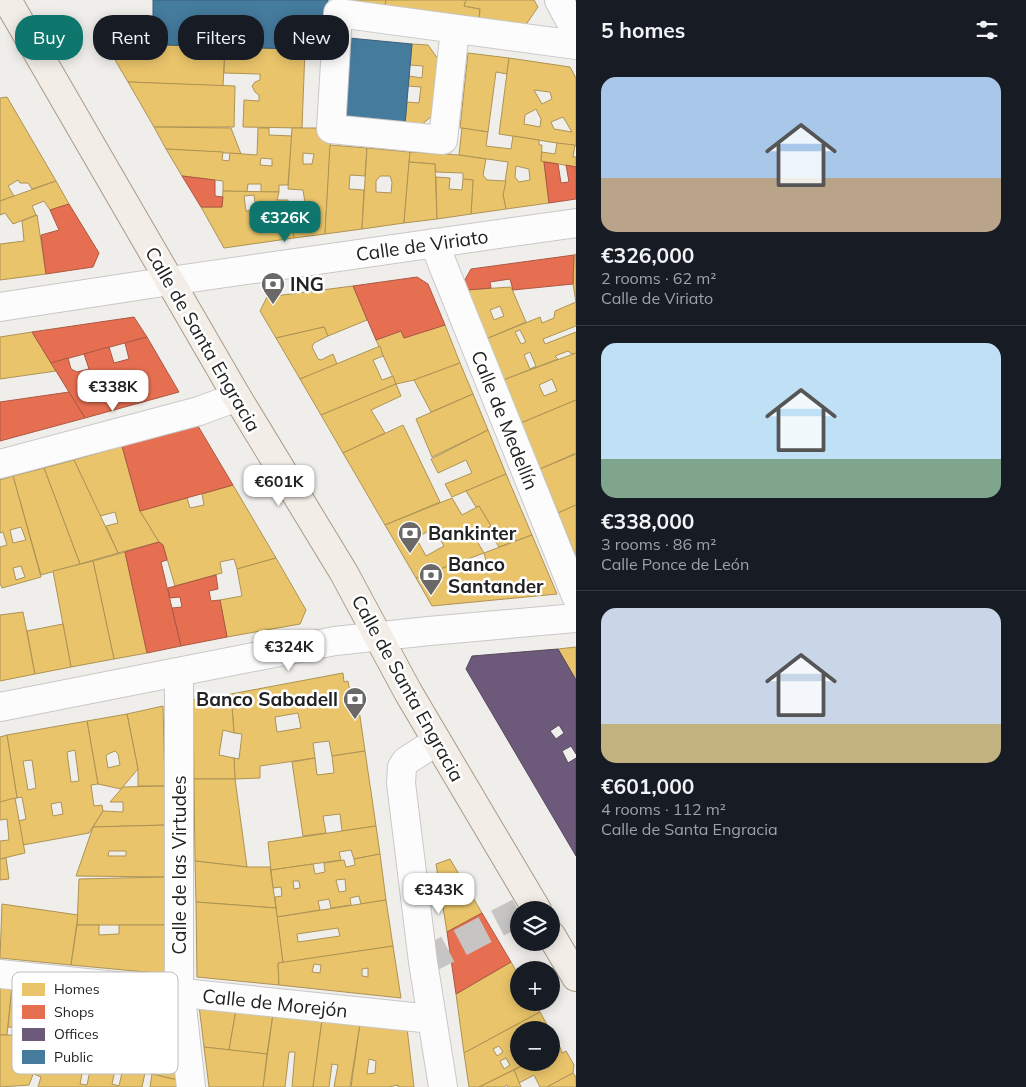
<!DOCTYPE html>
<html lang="en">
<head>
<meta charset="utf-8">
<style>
  :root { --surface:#171b24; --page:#20242c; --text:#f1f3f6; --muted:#9ea1a6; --line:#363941; --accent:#0f766e }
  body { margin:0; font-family:Mulish,sans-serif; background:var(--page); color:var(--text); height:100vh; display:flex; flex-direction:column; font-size:19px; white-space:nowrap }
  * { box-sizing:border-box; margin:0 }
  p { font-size:16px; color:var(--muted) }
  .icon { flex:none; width:28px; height:28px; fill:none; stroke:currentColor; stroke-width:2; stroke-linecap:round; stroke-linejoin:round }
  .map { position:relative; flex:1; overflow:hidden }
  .side { display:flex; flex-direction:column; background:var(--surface); width:450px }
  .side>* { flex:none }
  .guide { position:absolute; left:15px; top:15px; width:475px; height:45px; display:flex; gap:10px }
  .fabs { position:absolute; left:510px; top:901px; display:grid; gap:10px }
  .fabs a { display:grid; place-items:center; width:50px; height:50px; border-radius:50%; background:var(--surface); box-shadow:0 2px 12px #0003; font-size:25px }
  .price { position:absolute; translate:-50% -42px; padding:0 11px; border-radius:10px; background:#fff; color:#222; font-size:16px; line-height:32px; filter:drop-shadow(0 1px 2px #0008) }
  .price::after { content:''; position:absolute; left:50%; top:30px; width:15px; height:11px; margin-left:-8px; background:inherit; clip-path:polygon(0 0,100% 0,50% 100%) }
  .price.selected { background:var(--accent); color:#fff }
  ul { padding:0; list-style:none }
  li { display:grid; align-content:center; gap:10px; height:265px; padding:0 25px }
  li+li { border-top:1px solid var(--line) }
  li span { display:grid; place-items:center; height:155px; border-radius:15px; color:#555 }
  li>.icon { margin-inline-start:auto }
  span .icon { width:90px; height:90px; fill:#fffc; stroke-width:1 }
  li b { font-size:21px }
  h2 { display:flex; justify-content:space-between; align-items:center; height:60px; padding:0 25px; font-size:21px }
  .tag { padding:0 18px; border-radius:20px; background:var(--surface); box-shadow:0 2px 12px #0003; font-size:18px; line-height:45px }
  .tag.selected { background:var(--accent); color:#fff }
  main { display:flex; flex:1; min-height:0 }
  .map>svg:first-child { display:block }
  .homes { fill:#e9c46a; stroke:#ad9354; fill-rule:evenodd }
  .shops { fill:#e76f51; stroke:#ac5843 }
  .offices { fill:#6d597a; stroke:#564860; fill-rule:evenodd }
  .public { fill:#457b9d; stroke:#3a6078 }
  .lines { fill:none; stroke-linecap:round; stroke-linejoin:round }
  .minor-tunnel { stroke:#c7c5c3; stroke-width:28; stroke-dasharray:28 14; stroke-linecap:butt }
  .minor-casing { stroke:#c9c8c7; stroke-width:30 }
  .major-casing { stroke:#a79c86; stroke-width:30 }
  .minor { stroke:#fdfcfc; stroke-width:28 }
  .major { stroke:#f3ede7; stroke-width:28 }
  .labels { text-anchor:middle; stroke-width:5; stroke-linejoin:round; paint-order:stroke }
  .street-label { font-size:19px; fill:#222; stroke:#fff }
  .poi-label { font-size:19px; font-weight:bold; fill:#222; stroke:#fff; text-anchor:start }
  .key { fill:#fff; stroke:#bdbdbd; stroke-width:1 }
  .key-label { font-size:14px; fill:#222 }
</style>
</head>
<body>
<main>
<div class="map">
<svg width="576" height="1087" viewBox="0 0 576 1087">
  <rect width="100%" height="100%" fill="#f0eeeb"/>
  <g class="homes">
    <polygon points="343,0 386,0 385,6"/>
    <polygon points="386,0 466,0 464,6 480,9 479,19 385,6"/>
    <polygon points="466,0 534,0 538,7 525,26 479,19 480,9 464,6"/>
    <polygon points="105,43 225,47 223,86 128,82"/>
    <polygon points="412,44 428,45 438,59 432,116 421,125 405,124 407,102 419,103 421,87 408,86 409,76 422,78 423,66 410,65"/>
    <polygon points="225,47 305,49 302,128 243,127 244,100 259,101 259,95 255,92 252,86 255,82 260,80 260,74 224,73"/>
    <polygon points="468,53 509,58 507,74 496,72 488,132 460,128"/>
    <path d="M509 58 570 67 576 78V146L499 134ZM534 90 550 92 552 99 542 104ZM536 109 541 119 540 127 524 124 525 115ZM563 117 572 132 554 129 551 122Z"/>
    <polygon points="128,82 235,86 234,127 154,127"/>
    <polygon points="7,97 56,181 32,189 28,183 20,183 18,180 8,186 14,196 0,201 0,98"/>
    <polygon points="154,127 231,128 241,154 166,149"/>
    <path d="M258 128H269V135L292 136 288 185H279V192H261V184H248L247 192 223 191V181L182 176 166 149 223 152 222 160 229 161 230 153 257 155ZM261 158 272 159V166L260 165Z"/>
    <path d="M292 128H320L331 136 325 234 294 238 289 205 305 203 303 190 288 189ZM303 153 314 154 312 164H303Z"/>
    <path d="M462 128 488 132 486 146 511 149 513 136 539 140V145H542L541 161 544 162 549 203 506 209 503 195 508 162 459 155ZM516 166 529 169 530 180 519 182 515 177Z"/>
    <polygon points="557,143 575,145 573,157 576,157 576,167 541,161 542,152 555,154"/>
    <polygon points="330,145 367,148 365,176 350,175 349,189 364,190 362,229 325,234"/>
    <path d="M367 148 410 152 404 223 362 229ZM380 176H390L392 182 391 193 376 192V181Z"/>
    <polygon points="410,152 459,155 486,159 483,175 487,180 506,181 503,195 506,209 471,214 473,180 463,179 463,173 436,172 435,164 409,162"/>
    <polygon points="409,162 435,164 437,219 404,223"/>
    <polygon points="436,177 450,178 449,189 462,190 463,179 473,180 471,214 437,219"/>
    <polygon points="56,181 69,204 50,210 44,201 32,206 36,215 13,224 5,213 0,215 0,201"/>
    <path d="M223 191 279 192 277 200H288L294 238 224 248 201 207H222ZM254 195 256 210 246 211 244 196Z"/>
    <polygon points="37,215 46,274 0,280 0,244 24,241 22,221"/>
    <polygon points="576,254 576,302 573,284 574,255"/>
    <polygon points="353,286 367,320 328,336 324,327 276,338 260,311 267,297"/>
    <path d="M511 287 526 322 486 339 466 290ZM500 306 504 316 494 320 490 310Z"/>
    <path d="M576 302V326L543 339 545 344 576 332V353L572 354 568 351 555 356 558 359 503 380 486 339 540 317 542 323 554 318 555 311ZM520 330 526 342 521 344 515 332ZM530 352 536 366 530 369 524 355Z"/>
    <polygon points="445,325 460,363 414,380 396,384 376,340 401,331 404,338"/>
    <polygon points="324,327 328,336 314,343 312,347 318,359 321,360 333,354 337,364 300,379 276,338"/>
    <polygon points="32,332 56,371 0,379 0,337"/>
    <polygon points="380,346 383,356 373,360 382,380 393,376 396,384 321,415 300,379"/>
    <path d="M576 353V400L521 423 503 380ZM552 379 557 391 544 396 539 385Z"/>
    <polygon points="460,363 473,394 431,412 414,380"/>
    <polygon points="396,384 401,396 371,410 385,433 343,453 321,415"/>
    <polygon points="473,394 488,430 432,457 416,419"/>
    <polygon points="576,400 576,453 540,469 521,423"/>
    <polygon points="403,425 440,502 385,525 343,453"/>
    <polygon points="488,430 506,474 452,497 445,484 472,473 466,460 438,473 431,459"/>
    <polygon points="122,446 140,511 159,542 118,553 106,526 118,523 115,512 100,516 74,460"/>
    <polygon points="576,454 576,505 558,513 540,469"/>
    <polygon points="74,460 118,553 80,564 44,468"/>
    <polygon points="44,468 80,564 41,575 13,476"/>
    <polygon points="506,474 532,535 499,547 487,528 491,526 479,506 476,507 466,491"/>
    <path d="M13 476 41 577 2 588 0 583V547L7 545 3 532 0 533V480ZM21 527 26 540 13 543 10 530ZM21 566 25 577 16 580 13 568Z"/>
    <polygon points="233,485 276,558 237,569 234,559 220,562 222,573 175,586 163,545 159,542 140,511 187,498 190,508 204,505 202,494"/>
    <path d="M452 498 462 515 479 506 491 526 474 536 484 553 416 578 385 525ZM434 528 444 546 426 556 416 538Z"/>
    <polygon points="576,505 576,557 558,513"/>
    <polygon points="532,535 557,594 432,606 416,578 464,560 468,569 487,565 484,553"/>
    <polygon points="125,552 147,653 114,659 93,561"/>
    <polygon points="276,558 306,610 300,624 227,637 220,600 242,596 237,569"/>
    <polygon points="93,561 114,659 71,667 53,571"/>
    <polygon points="23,612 35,674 0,681 0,615"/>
    <polygon points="63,624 71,667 35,674 27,631"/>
    <polygon points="576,647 576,680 558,649"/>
    <path d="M343 673 344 682 348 681 351 698 357 696 365 751 332 756 329 741 313 743 315 758 260 766V778L235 779 234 758 239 759 242 734 234 733 231 694ZM298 713 301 728 277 732 275 717Z"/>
    <polygon points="231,694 234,733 223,730 219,755 234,758 235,779 194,779 193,700"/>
    <polygon points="163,706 165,786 138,786 138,769 127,714"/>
    <path d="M127 714 138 769 121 789 98 784 87 721ZM115 751 118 754 120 765 108 768 106 756 108 754Z"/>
    <path d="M87 721 98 784 91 785 94 806 102 805 103 811 89 833 23 845 19 821 26 819 22 797 17 798 7 735ZM75 750 79 781 71 782 67 752ZM32 760 36 788 28 790 23 761ZM61 802 63 814 53 816 51 804Z"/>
    <polygon points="7,735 17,798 0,802 0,737"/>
    <polygon points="365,751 376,826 342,831 340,814 323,816 326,833 303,836 292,762 315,758 317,775 334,773 332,756"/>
    <polygon points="194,779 235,779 247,867 195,861"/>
    <polygon points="165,786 166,825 93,827 103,811 123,812 123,802 110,802 123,787"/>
    <polygon points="15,798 25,853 0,859 0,841 9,840 7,819 0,820 0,802"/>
    <path d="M166 825V877L76 876 93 827ZM109 851H126V856H108Z"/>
    <polygon points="376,826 380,854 354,859 351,850 339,852 341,860 271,870 268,842"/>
    <path d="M380 854 386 900 361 904 359 896 350 898 351 905 331 908 329 899 318 901 320 910 277 917 275 897 282 896 281 887 273 888 271 870 313 864 315 874 325 872 324 863 344 860 346 867 355 865 354 859ZM345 879 346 891 339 892 336 880ZM293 881H299L300 888 294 889Z"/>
    <polygon points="6,858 9,879 0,880 0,859"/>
    <polygon points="450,859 482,913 447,932 436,864"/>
    <polygon points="195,861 247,867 270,867 276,908 196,902"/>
    <polygon points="166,877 166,925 77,925 79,879"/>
    <path d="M386 900 393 946 283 963 277 917ZM338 928 340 936 298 942 297 934Z"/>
    <polygon points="196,902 276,908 283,963 278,963 279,985 197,977"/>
    <polygon points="2,904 78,915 71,965 0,958"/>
    <polygon points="77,925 99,925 99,935 119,934 119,925 166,925 167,974 71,965"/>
    <path d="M393 946 401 998 279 985 278 963ZM314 964 321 965 320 973 312 972ZM368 968V977L362 976V969Z"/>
    <polygon points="511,962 519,976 519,1002 535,1002 540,1012 464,1053 456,994"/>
    <polygon points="0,986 12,987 7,1035 0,1035"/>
    <polygon points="12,987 63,993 49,1031 36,1030 36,1035 18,1035 19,1028 8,1027"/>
    <path d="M63 993 155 1003 171 1019 178 1080 74 1057 75 1042 62 1041 60 1054 43 1050ZM112 1040 125 1041 123 1055 111 1053Z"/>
    <polygon points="199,1006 236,1010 229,1050 204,1047"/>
    <polygon points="236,1010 273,1014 267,1054 229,1050"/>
    <path d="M540 1012 550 1030H519V1062H529L479 1087H469L464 1053ZM499 1046 503 1052 497 1056 493 1049ZM506 1058 510 1065 504 1069 500 1061Z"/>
    <polygon points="273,1014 322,1020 313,1087 292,1087 295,1052 289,1052 285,1087 263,1087"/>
    <polygon points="322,1020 360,1024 350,1087 334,1087 338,1065 332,1064 329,1087 313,1087"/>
    <path d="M360 1024 407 1028 414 1087H398V1085L388 1087H351ZM369 1059 376 1061 375 1073 367 1074Z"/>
    <polygon points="551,1032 560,1047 551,1051"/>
    <polygon points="0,1035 18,1035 16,1051 26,1051 26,1035 48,1035 29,1085 0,1087"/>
    <polygon points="204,1047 267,1054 263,1087 209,1087"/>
    <polygon points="560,1047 562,1053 566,1051 574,1065 573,1073 547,1087 540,1087 534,1075 519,1083 514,1070 529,1062 551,1062 551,1051"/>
    <polygon points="43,1050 56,1052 52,1071 60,1073 64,1054 85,1059 80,1084 87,1085 92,1061 116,1066 112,1084 119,1086 123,1068 145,1073 142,1087 38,1087 41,1077 34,1074"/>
    <polygon points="514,1070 521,1087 508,1087 507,1085 504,1087 479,1087"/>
    <polygon points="573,1073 576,1077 576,1087 547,1087"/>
    <polygon points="152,1074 178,1080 179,1087 150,1087"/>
  </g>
  <g class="shops">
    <polygon points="544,162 558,164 561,183 569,182 566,165 576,167 576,199 549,203"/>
    <polygon points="182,176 215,180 215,196 223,197 222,207 201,207"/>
    <polygon points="69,204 99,253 93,267 46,274 41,235 59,230 50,210"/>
    <polygon points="574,255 573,284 513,290 510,279 490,282 491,288 466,290 463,283 471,269"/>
    <polygon points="417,277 428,284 445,325 404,338 401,331 376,340 353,286"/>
    <polygon points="134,317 147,337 51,363 32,332"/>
    <polygon points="147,337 179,392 85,418 51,363 68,358 71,369 77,372 89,369 84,354 109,347 114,363 129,359 125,343"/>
    <polygon points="69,392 85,418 0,441 0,402"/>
    <polygon points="198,426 233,485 140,511 122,446"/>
    <polygon points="159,542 163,545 167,560 161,562 181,646 147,653 125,552"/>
    <polygon points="216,575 218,589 209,591 211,601 220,600 227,637 181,646 172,608 182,607 180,597 170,598 168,588"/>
    <polygon points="482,913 511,962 456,994 447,932"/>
  </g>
  <path class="offices" d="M558 649 576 680V754L571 746 562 751 568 763 576 758V856L466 669 472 656ZM559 725 564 733 556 739 550 731Z"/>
  <g class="public">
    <polygon points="153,0 328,0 325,50 105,43 104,40 118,18 153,17"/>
    <polygon points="349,38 412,44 405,124 342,118"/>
  </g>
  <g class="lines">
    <polyline class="minor-tunnel" points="423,962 519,912"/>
    <g class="minor-casing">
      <g id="minor">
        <polyline points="559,0 576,32"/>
        <polyline points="455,29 443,140 331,129 338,13 576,45"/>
        <polyline points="434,243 576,596"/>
        <polyline points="0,307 170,281 576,223"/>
        <polyline points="0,464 199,411 237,397"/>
        <polyline points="179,673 179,980 191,1087"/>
        <polyline points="0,707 335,641 429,631 576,618"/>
        <polyline points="437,741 406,761 402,767 401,783 423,962 443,1087"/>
        <polyline points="0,974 432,1019"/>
      </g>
    </g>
    <g class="major-casing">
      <g id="major">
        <polyline points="7,0 237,397 344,573 408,692 537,910"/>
        <polyline points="551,935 576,977"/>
      </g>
    </g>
    <use href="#minor" class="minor"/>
    <use href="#major" class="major"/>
  </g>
  <defs>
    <g id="bank-pin" transform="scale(1.25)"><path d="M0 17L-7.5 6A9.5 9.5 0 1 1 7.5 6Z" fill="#6a6968" stroke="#fff"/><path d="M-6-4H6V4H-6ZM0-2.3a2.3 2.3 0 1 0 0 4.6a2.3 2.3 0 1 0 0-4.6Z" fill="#fff"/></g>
  </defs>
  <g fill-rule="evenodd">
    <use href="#bank-pin" x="273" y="284"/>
    <use href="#bank-pin" x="410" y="533"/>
    <use href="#bank-pin" x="431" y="575"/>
    <use href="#bank-pin" x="355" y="699"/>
  </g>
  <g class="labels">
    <g class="street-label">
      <text transform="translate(422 245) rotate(-8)" y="7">Calle de Viriato</text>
      <text transform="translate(203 339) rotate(60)" y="7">Calle de Santa Engracia</text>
      <text transform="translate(505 420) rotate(68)" y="7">Calle de Medellín</text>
      <text transform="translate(408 688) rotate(61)" y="7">Calle de Santa Engracia</text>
      <text transform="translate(179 865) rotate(-90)" y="7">Calle de las Virtudes</text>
      <text transform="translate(275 1003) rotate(6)" y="7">Calle de Morejón</text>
    </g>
    <g class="poi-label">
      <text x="290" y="291">ING</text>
      <text x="428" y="540">Bankinter</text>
      <text x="448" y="571">Banco<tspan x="448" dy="22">Santander</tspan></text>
      <text x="338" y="706" text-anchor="end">Banco Sabadell</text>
    </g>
  </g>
  <rect x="12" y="972" width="166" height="102" rx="8" class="key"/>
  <rect x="22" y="983" width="23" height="13" fill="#e9c46a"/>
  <rect x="22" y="1005" width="23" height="14" fill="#e76f51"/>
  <rect x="22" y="1028" width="23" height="13" fill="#6d597a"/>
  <rect x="22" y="1050" width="23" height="14" fill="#457b9d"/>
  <g class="key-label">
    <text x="54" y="994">Homes</text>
    <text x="54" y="1017">Shops</text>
    <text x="54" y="1039">Offices</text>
    <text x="54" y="1062">Public</text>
  </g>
</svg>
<div class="fabs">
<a><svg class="icon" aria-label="layers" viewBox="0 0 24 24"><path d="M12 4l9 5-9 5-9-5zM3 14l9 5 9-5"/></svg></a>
<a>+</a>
<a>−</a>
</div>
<b class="price selected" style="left:285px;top:243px">€326K</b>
<b class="price" style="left:113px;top:412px">€338K</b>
<b class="price" style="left:279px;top:507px">€601K</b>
<b class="price" style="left:289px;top:672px">€324K</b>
<b class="price" style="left:439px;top:915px">€343K</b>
<div class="guide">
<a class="tag selected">Buy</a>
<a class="tag">Rent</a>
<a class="tag">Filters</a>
<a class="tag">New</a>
</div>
</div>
<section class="side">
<h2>5 homes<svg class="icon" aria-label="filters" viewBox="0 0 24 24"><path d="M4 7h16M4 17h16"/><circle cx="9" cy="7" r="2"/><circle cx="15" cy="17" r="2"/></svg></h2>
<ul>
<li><span style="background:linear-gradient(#a9c7e8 65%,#b9a48a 0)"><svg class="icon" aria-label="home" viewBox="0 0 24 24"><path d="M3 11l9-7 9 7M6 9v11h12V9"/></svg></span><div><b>€326,000</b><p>2 rooms · 62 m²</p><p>Calle de Viriato</p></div></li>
<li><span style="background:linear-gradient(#bfe0f5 75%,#7fa58c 0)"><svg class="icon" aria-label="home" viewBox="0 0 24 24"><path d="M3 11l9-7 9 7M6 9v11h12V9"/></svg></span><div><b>€338,000</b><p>3 rooms · 86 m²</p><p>Calle Ponce de León</p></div></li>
<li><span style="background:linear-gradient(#c9d6e8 75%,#c2b280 0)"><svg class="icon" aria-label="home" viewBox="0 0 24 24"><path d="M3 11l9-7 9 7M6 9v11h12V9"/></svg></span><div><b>€601,000</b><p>4 rooms · 112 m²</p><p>Calle de Santa Engracia</p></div></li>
</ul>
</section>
</main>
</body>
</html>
